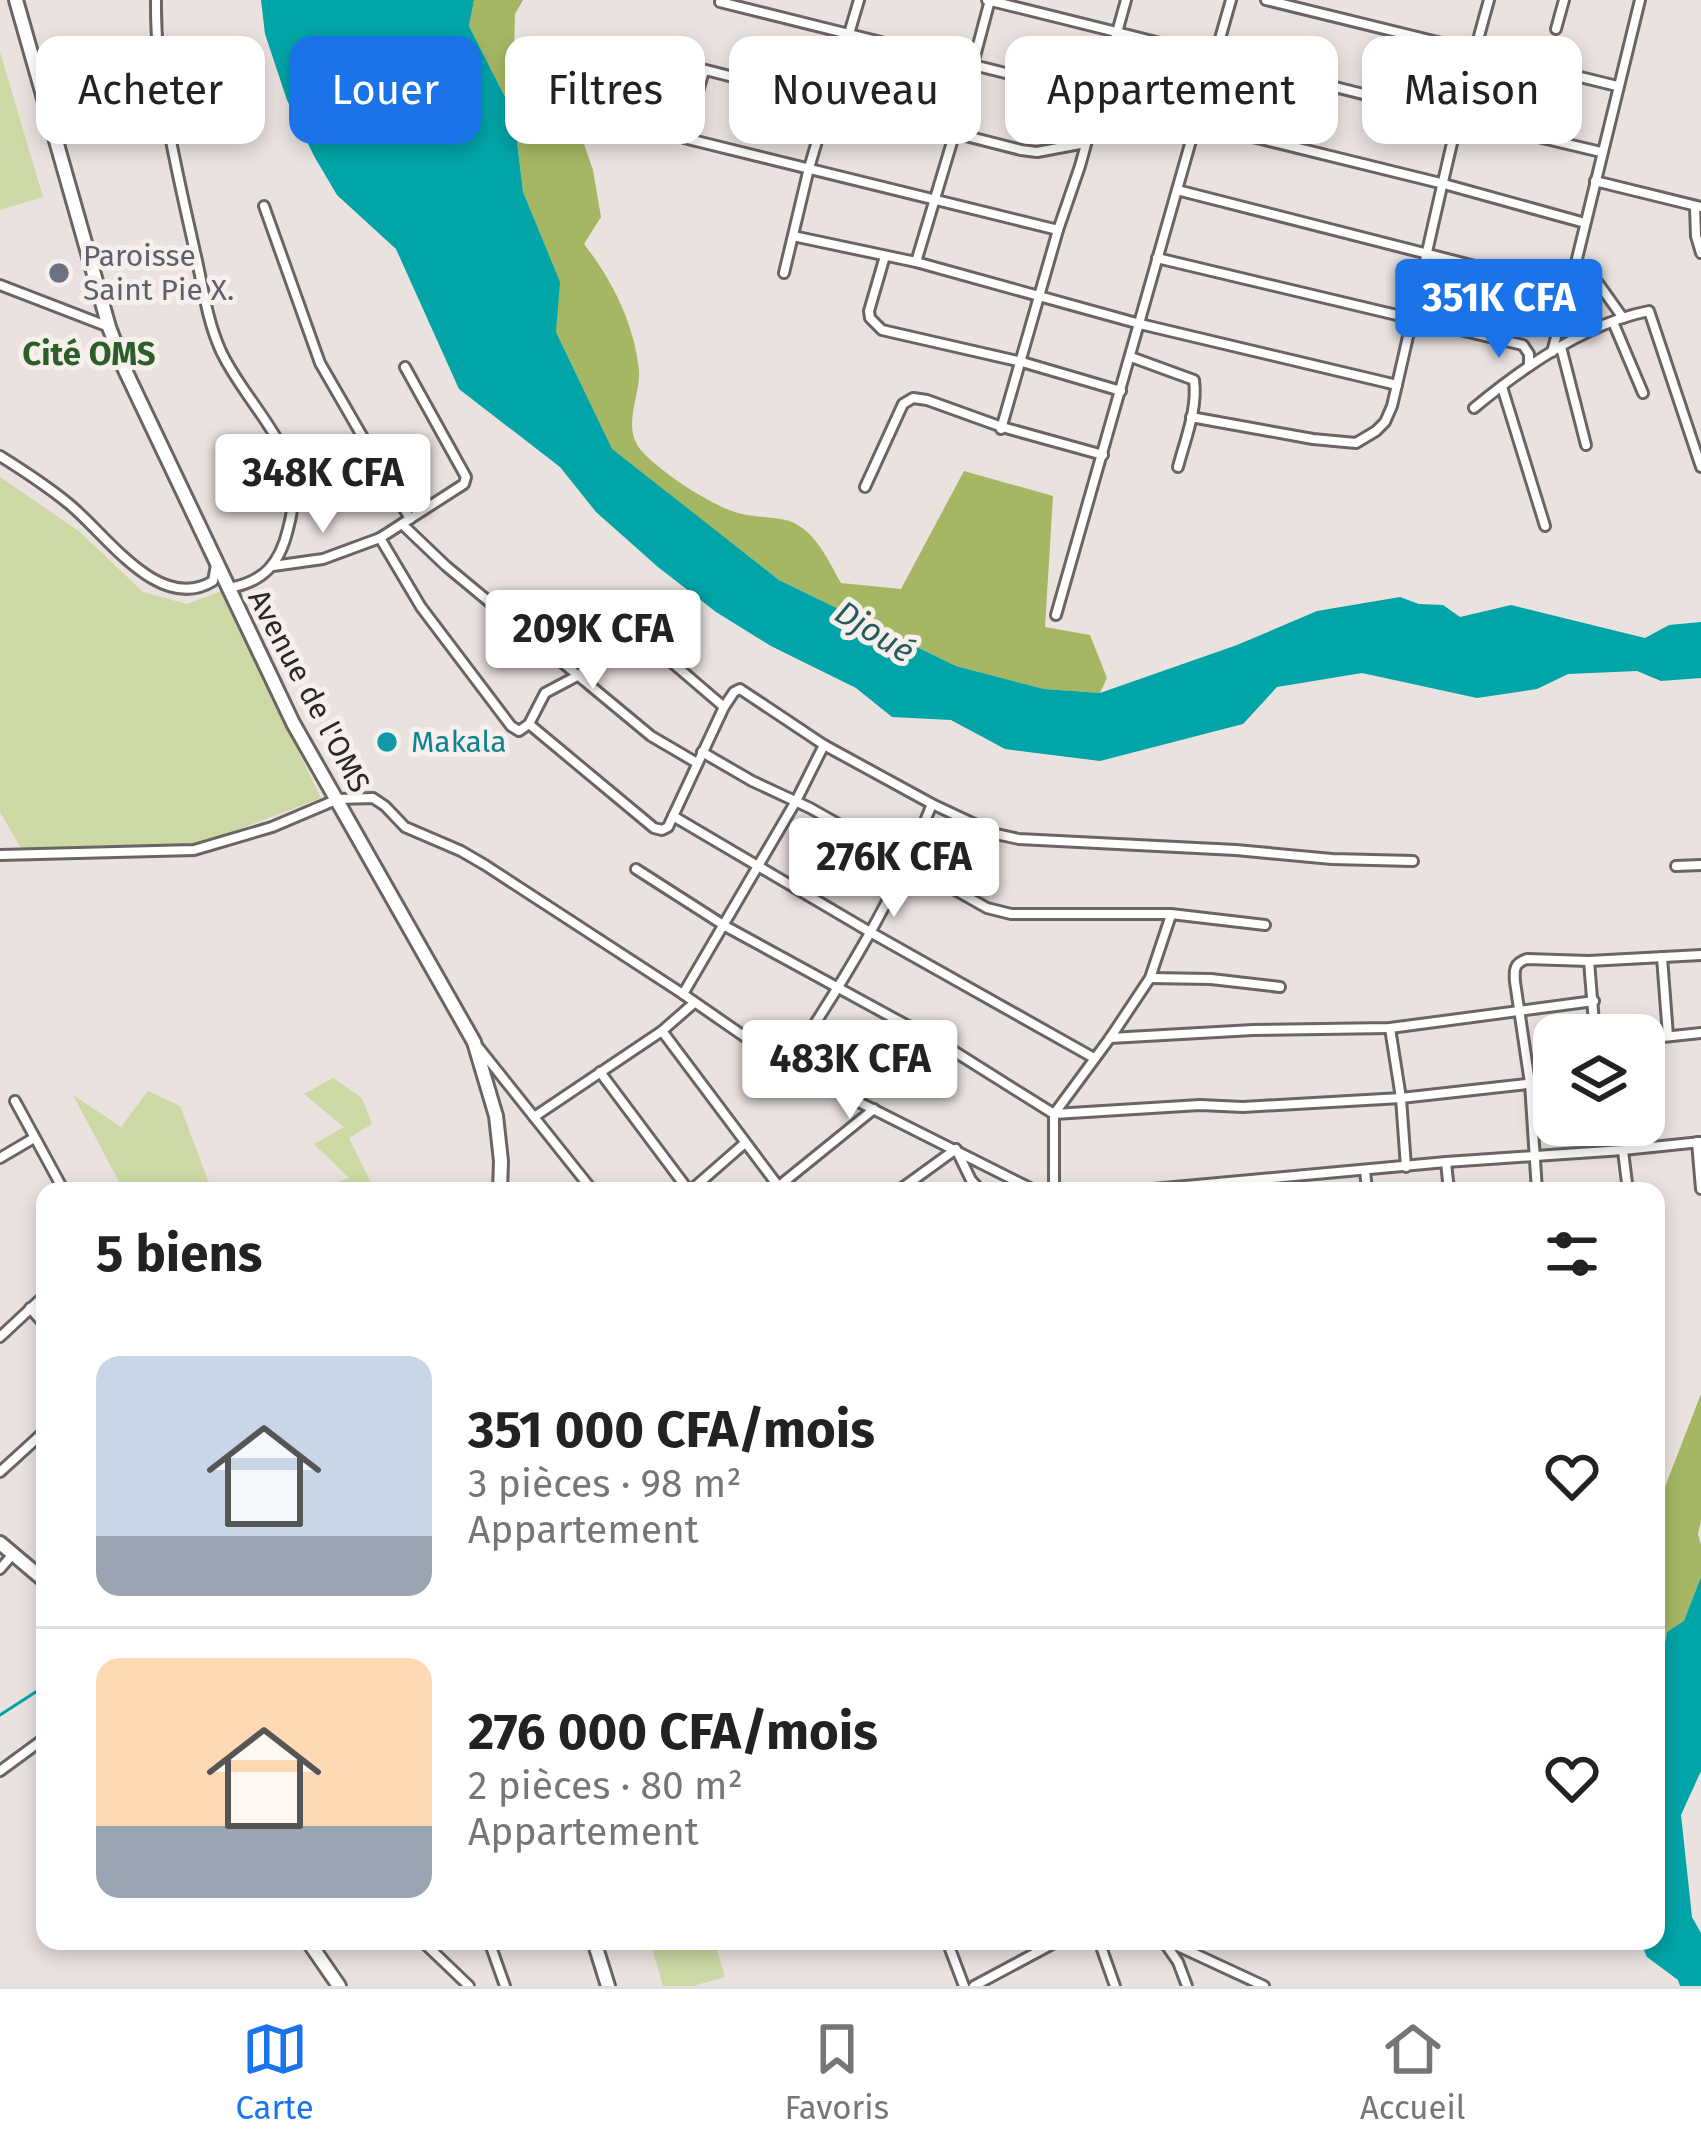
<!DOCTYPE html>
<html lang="fr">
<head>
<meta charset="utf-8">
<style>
  :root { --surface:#fff; --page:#f2f2f2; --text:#222; --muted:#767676; --line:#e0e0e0; --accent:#1a73e8 }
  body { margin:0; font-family:"Fira Sans",sans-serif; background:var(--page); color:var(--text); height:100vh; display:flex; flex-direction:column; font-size:45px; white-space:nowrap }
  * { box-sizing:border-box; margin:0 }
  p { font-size:39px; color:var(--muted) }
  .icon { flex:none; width:66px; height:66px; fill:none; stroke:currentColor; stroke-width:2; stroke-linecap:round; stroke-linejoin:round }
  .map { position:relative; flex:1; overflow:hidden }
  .panel { position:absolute; left:36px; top:1182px; width:1629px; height:768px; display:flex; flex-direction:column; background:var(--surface); border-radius:24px; box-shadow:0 6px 18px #0003 }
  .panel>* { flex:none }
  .hud { position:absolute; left:36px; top:36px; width:1629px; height:108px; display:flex; gap:24px }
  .tools { position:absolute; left:1533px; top:1014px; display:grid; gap:24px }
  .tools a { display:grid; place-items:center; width:132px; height:132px; border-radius:24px; background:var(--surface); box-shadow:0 6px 18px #0003; font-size:60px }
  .price { position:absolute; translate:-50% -102px; padding:0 27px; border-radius:12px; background:#fff; color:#222; font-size:39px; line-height:78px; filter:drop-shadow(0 3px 6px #0008) }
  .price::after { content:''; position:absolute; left:50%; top:72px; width:36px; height:27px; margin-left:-18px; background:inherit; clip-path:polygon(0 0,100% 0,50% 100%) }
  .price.current { background:var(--accent); color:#fff }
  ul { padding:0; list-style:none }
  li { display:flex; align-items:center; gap:36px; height:300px; padding:0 60px }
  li+li { border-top:3px solid var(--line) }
  li span { display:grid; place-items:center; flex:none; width:336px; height:240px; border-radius:24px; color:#555 }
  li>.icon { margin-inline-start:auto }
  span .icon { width:144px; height:144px; fill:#fffc; stroke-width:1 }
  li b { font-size:51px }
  h2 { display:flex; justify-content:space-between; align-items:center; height:144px; padding:0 60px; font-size:51px }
  .chip { padding:0 42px; border-radius:24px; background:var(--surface); box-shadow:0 6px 18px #0003; font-size:42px; line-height:108px }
  .chip.current { background:var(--accent); color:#fff }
  .tabs { display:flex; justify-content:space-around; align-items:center; height:168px; border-top:3px solid var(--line); background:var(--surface); font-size:33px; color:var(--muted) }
  .tabs a { display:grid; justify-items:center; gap:6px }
  .tabs .current { color:var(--accent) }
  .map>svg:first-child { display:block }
  .green { fill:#ccd9a4 }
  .forest { fill:#a5b763 }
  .water { fill:#01a4a7 }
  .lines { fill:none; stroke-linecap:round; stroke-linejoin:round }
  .stream { stroke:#01a4a7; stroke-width:3 }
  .street-casing { stroke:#6a6462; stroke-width:14 }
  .secondary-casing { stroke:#6a6462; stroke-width:18 }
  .primary-casing { stroke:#6a6462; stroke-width:18 }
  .street { stroke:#fff; stroke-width:8 }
  .secondary { stroke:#fff; stroke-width:12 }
  .primary { stroke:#fff; stroke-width:12 }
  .worship-dot { fill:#6b7280; stroke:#f6efec; stroke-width:4.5 }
  .culture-dot { fill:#0f9aa8; stroke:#f6efec; stroke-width:4.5 }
  .labels { text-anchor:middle; stroke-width:10; stroke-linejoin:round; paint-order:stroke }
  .worship-label { font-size:30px; fill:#5b616d; stroke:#f6efec; text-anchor:start }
  .street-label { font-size:30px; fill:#2a2726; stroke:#f6efec }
  .culture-label { font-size:30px; fill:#0d838f; stroke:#f6efec; text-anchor:start }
  .neighbourhood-label { font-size:33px; font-weight:bold; fill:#2b5e28; stroke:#f6efec }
  .water-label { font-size:33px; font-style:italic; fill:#275c5d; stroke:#f6efec }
</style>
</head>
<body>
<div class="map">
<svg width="1701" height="1986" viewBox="0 0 1701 1986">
  <rect width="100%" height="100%" fill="#e9e2df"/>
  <g class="green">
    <polygon points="0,52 43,197 0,210"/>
    <polygon points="0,477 80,532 143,592 187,604 221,591 321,798 195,846 21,848 0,812"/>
    <polygon points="333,1078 362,1098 372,1124 349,1138 370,1181 403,1191 311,1191 349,1178 314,1144 344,1127 304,1094"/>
    <polygon points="148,1091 180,1106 212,1191 124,1191 73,1095 121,1127"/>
    <polygon points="650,1941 714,1941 725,1977 693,1986 663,1986"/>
  </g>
  <g class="forest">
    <path d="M474 0H523L515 14 514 49 562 81 593 170 601 217 584 244C612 280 634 323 639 370 641 396 621 426 641 450 658 471 716 509 742 514 758 518 782 516 796 524 818 536 829 562 841 583L901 589 964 471 1053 496 1045 627 1090 635 1107 678 1100 693 1044 689 956 666 779 580 612 450 556 332 557 277 523 192 514 115 469 26Z"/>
    <polygon points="1701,1394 1701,1520 1698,1534 1701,1545 1701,1577 1684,1622 1667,1632 1660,1674 1656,1681 1656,1510"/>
  </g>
  <g class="water">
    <polygon points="261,0 474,0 469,26 514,115 523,192 560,282 556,332 612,449 779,580 956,666 1044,689 1100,693 1237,645 1317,611 1400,597 1419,604 1443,605 1460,617 1511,605 1645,638 1669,625 1701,622 1701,678 1661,681 1637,671 1568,674 1537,689 1477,698 1362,673 1277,687 1243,724 1100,761 1005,749 951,720 892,717 856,688 771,646 716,612 658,567 596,512 560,467 459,389 396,249 337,195 314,156 287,100 265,34"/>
    <polygon points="1701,1577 1701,1771 1681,1815 1692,1917 1701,1933 1701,1986 1680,1986 1678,1980 1647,1957 1640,1941 1656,1941 1656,1681 1660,1673 1667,1632 1684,1621"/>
  </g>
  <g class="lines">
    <polyline class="stream" points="0,1715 45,1686"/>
    <g class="street-casing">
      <g id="street">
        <path d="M156 0C155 85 177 170 195 252 203 285 206 317 220 349 239 393 289 438 293 484 295 499 292 514 288 529 280 563 264 582 229 588"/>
        <path d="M987 0C1192 50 1396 104 1601 152"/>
        <polyline points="1266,0 1617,86"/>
        <polyline points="720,2 1098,96"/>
        <polyline points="1556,29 1564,0"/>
        <polyline points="631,51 1021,150 1037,152 1085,143"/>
        <polyline points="704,71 684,138 1058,230"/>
        <polyline points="1196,123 1444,184 1585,223"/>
        <polyline points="1595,181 1701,207"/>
        <polyline points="1177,190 1569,290"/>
        <polyline points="264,206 320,363 410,519"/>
        <polyline points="1695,207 1696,236 1701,253"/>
        <polyline points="793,236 916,262 1140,324 1397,385"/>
        <polyline points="885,256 869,311 870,318 882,330 1022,362 1121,391"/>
        <polyline points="1157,258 1523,345 1529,354 1529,366"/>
        <polyline points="916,262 955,132 990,0"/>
        <polyline points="1574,271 1598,283 1623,318"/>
        <polyline points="784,273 809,168 859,0"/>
        <polyline points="0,285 109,327"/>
        <polyline points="1613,322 1643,393"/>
        <polyline points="1561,347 1586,445"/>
        <polyline points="1552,352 1574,271 1640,0"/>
        <path d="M1131 357 1194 380C1198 409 1185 440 1178 467"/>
        <polyline points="405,367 466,477 464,484 380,538 421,607 511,726 519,731 529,724 545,693 579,675 612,641 628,633 647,641 724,707"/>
        <polyline points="1502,387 1545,526"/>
        <path d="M1474 408C1522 368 1587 323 1649 311L1701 467"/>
        <path d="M1191 417 1313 439 1356 443 1376 431 1385 422 1392 406C1424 270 1451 134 1489 0"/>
        <polyline points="1001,429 1058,230 1080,166 1126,0"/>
        <path d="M0 456C24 471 47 486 69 504 107 535 159 614 213 581L216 565"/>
        <polyline points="865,487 903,404 913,398 927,400 1002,427 1103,455"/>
        <polyline points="402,524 446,566 651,736 697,763"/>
        <polyline points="273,566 323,559 380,538"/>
        <polyline points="1056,615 1231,0"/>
        <polyline points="529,724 654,828 662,830 668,827 724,707 734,692 740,689 824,745 932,804 996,834 1019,839 1236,850 1332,859 1413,861"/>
        <polyline points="702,752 752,781 810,808 987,908 1011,914 1171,914 1265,925"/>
        <polyline points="673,816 870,932 1094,1058"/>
        <polyline points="0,855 194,850 272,827 338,799 373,798 385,806 405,827 461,851 485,865 683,994 787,1066 1036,1191"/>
        <polyline points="1676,866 1701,865"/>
        <polyline points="636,869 725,926 952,1050 1054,1114 1200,1105 1243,1107 1401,1098 1554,1081"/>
        <polyline points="1662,957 1668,1036"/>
        <polyline points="1589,961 1595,1035"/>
        <polyline points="1150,978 1211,979 1280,987"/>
        <polyline points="683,994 796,801 824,745"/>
        <polyline points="1390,1028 1401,1098 1406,1167"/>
        <polyline points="662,1031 782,1191"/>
        <polyline points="1110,1038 1253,1030 1390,1028 1594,1001"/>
        <polyline points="1644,1039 1701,1033"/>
        <polyline points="479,1048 593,1191"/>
        <path d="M787 1066C843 983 895 897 932 804"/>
        <polyline points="600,1072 689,1191"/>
        <polyline points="15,1101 64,1191"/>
        <polyline points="534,1117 662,1031 694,1003"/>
        <polyline points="1630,1125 1637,1148"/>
        <polyline points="1697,1142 1701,1189"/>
        <polyline points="1623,1151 1628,1191"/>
        <polyline points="0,1158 34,1138"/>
        <polyline points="1446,1162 1449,1191"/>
        <polyline points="1365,1170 1367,1191"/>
        <polyline points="779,1186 874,1109"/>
        <polyline points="690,1191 745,1143"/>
        <polyline points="898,1191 956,1149 971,1180 981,1191"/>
        <polyline points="1054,1191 1054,1114 1110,1038 1150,978 1171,915"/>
        <polyline points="1131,1191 1446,1162 1623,1150 1701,1142"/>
        <path d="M1537 1191 1530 1083 1515 982C1514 970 1514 963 1527 959L1589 961 1701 955"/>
        <polyline points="30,1308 45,1325"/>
        <polyline points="0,1337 45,1295"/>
        <polyline points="0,1472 45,1431"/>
        <polyline points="0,1569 13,1554"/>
        <polyline points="0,1771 45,1738"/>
        <polyline points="422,1941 469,1986"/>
        <polyline points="489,1941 505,1986"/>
        <polyline points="947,1941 964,1986"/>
        <polyline points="1099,1941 1115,1986"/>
        <polyline points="1167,1941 1264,1986"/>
        <polyline points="1164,1942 1178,1962 1187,1986"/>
        <polyline points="974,1986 1058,1941"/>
      </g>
    </g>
    <g class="secondary-casing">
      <g id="secondary">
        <polyline points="16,0 109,327 125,370 293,723 474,1042 496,1116 501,1161 500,1191"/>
        <polyline points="594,1941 608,1986"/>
      </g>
    </g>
    <g class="primary-casing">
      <g id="primary">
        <polyline points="0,1543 45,1581"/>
        <polyline points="308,1941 339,1986"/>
      </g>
    </g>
    <use href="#street" class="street"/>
    <use href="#secondary" class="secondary"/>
    <use href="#primary" class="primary"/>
  </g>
  <circle class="worship-dot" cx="59" cy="273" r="12"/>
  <circle class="culture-dot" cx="387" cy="742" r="12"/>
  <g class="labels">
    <g class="worship-label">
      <text x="83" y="266">Paroisse<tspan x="83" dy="34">Saint Pie X.</tspan></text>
    </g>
    <g class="street-label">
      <text transform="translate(309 691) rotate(62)" y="10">Avenue de l'OMS</text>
    </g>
    <g class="culture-label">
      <text x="411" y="752">Makala</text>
    </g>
    <g class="neighbourhood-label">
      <text x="89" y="365">Cité OMS</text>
    </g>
    <g class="water-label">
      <text transform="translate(875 631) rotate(32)" y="12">Djoué</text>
    </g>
  </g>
</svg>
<div class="tools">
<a><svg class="icon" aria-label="layers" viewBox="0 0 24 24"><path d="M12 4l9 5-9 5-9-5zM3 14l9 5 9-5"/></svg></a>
</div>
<b class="price current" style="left:1499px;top:361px">351K CFA</b>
<b class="price" style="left:323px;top:536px">348K CFA</b>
<b class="price" style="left:593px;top:692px">209K CFA</b>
<b class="price" style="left:894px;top:920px">276K CFA</b>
<b class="price" style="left:850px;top:1122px">483K CFA</b>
<div class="hud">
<a class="chip">Acheter</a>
<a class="chip current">Louer</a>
<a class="chip">Filtres</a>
<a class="chip">Nouveau</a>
<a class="chip">Appartement</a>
<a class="chip">Maison</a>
</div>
<section class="panel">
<h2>5 biens<svg class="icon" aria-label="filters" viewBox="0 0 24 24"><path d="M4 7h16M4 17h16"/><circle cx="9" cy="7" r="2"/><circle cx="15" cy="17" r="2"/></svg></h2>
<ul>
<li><span style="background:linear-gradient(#c9d6e8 75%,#9aa5b1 0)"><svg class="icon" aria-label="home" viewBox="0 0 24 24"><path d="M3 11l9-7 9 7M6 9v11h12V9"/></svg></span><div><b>351 000 CFA/mois</b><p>3 pièces · 98 m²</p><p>Appartement</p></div><svg class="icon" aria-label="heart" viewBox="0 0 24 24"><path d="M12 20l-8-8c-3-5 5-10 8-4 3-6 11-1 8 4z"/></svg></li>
<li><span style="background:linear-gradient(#ffd9b3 70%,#9aa5b1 0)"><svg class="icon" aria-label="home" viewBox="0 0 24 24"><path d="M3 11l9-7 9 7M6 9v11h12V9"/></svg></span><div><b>276 000 CFA/mois</b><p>2 pièces · 80 m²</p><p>Appartement</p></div><svg class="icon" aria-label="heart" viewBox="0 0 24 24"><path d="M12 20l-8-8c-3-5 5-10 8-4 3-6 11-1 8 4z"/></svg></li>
</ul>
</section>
</div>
<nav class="tabs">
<a class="current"><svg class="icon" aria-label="map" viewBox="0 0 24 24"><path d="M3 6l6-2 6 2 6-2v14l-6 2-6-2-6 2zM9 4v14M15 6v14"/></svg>Carte</a>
<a><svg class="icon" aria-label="saved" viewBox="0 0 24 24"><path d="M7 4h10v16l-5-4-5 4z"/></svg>Favoris</a>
<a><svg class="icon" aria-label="home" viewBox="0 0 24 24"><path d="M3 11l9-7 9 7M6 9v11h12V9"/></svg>Accueil</a>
</nav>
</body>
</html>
